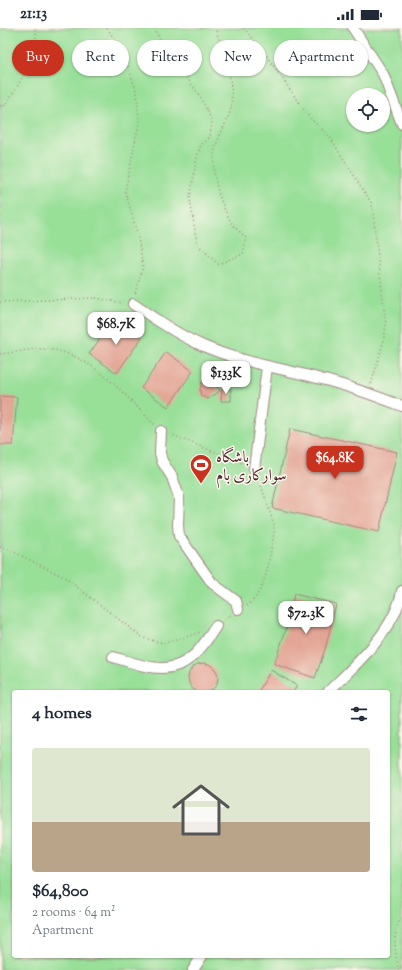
<!DOCTYPE html>
<html lang="en">
<head>
<meta charset="utf-8">
<style>
  :root { --surface:#fff; --page:#f6f6f7; --text:#1f2937; --muted:#747a83; --accent:#c8321e }
  body { margin:0; font-family:"Sorts Mill Goudy",Amiri,serif; background:var(--page); color:var(--text); height:100vh; display:flex; flex-direction:column; font-size:15px; white-space:nowrap }
  * { box-sizing:border-box; margin:0 }
  p { font-size:13px; color:var(--muted) }
  .icon { flex:none; width:22px; height:22px; fill:none; stroke:currentColor; stroke-width:2; stroke-linecap:round; stroke-linejoin:round }
  .map { position:relative; flex:1; overflow:hidden }
  .sheet { position:absolute; left:12px; top:662px; width:378px; height:268px; display:flex; flex-direction:column; background:var(--surface); border-radius:4px; box-shadow:0 1px 3px #0004 }
  .sheet>* { flex:none }
  .top-card { position:absolute; left:12px; top:12px; width:378px; height:36px; display:flex; gap:8px }
  .fabs { position:absolute; left:346px; top:60px; display:grid; gap:8px }
  .fabs a { display:grid; place-items:center; width:44px; height:44px; border-radius:50%; background:var(--surface); box-shadow:0 1px 3px #0004; font-size:20px }
  .price { position:absolute; translate:-50% -34px; padding:0 9px; border-radius:8px; background:#fff; color:#222; font-size:13px; line-height:26px; filter:drop-shadow(0 1px 2px #0008) }
  .price::after { content:''; position:absolute; left:50%; top:24px; width:12px; height:9px; margin-left:-6px; background:inherit; clip-path:polygon(0 0,100% 0,50% 100%) }
  .price.active { background:var(--accent); color:#fff }
  ul { padding:0; list-style:none }
  li { display:grid; align-content:center; gap:8px; height:212px; padding:0 20px }
  li span { display:grid; place-items:center; height:124px; border-radius:4px; color:#555 }
  li>.icon { margin-inline-start:auto }
  span .icon { width:72px; height:72px; fill:#fffc; stroke-width:1 }
  li b { font-size:17px }
  h2 { display:flex; justify-content:space-between; align-items:center; height:48px; padding:0 20px; font-size:17px }
  .pill { padding:0 14px; border-radius:18px; background:var(--surface); box-shadow:0 1px 3px #0004; font-size:14px; line-height:36px }
  .pill.active { background:var(--accent); color:#fff }
  .status { display:flex; justify-content:space-between; align-items:center; height:28px; padding:0 20px; background:var(--surface); direction:ltr }
  .status svg { height:11px; fill:currentColor }
  .map>svg:first-child { display:block }
  .green { fill:#98df98; stroke:#717f62; fill-rule:evenodd }
  .building { fill:#e3a595 }
  .lines { fill:none; stroke-linecap:round; stroke-linejoin:round }
  .minor-casing { stroke:#9f8681; stroke-width:12 }
  .path { stroke:#9f8681; stroke-width:1.5; stroke-dasharray:1 3; stroke-linecap:butt }
  .minor { stroke:#fff; stroke-width:10 }
  .labels { text-anchor:middle; stroke-width:3; stroke-linejoin:round; paint-order:stroke }
  .poi-label { font-size:16px; fill:#4a1f2b; stroke:#fbf7ec; text-anchor:start }
</style>
</head>
<body>
<div class="status"><b>21:13</b><svg viewBox="0 0 49 12"><path d="M0 12V9h3v3zM5 12V6h3v6zM10 12V3h3v9zM15 12V0h3v12zM26 1h20v11H26zM47 4h2v5h-2z"/></svg></div>
<div class="map">
<svg width="402" height="942" viewBox="0 0 402 942">
  <rect width="100%" height="100%" fill="#fbf7ec"/>
  <filter id="ink" filterUnits="userSpaceOnUse"><feTurbulence type="fractalNoise" baseFrequency=".025" numOctaves="2"/><feDisplacementMap in="SourceGraphic" scale="8" xChannelSelector="R" yChannelSelector="G"/><feConvolveMatrix kernelMatrix="1 2 1 2 8 2 1 2 1" color-interpolation-filters="sRGB"/></filter>
  <filter id="wash" filterUnits="userSpaceOnUse"><feTurbulence type="fractalNoise" baseFrequency=".012" numOctaves="4" result="noise"/><feDisplacementMap in="SourceGraphic" scale="16" xChannelSelector="R" yChannelSelector="G"/><feGaussianBlur stdDeviation="0.9" result="paint"/><feColorMatrix in="noise" values="0 0 0 0 0 0 0 0 0 0 0 0 0 0 0 0 0 1.4 0 .05"/><feComposite in="paint" operator="in"/></filter>
  <g filter="url(#wash)">
    <rect width="100%" height="100%" fill="#f4edd7"/>
    <path class="green" d="M0 0H402V942H0ZM353 67H383V97H353ZM14 664H388V928H14Z"/>
    <g id="blocks">
      <g class="building">
        <polygon points="115,290 142,309 117,345 89,326"/>
        <polygon points="166,324 193,343 168,379 141,360"/>
        <polygon points="202,354 214,355 220,363 208,371 201,368 200,361"/>
        <polygon points="222,361 231,361 231,373 221,373"/>
        <polygon points="0,368 17,369 13,417 0,417"/>
        <polygon points="290,401 397,424 379,504 272,480"/>
        <polygon points="294,566 336,576 326,618 315,650 274,636 287,599"/>
        <circle cx="203" cy="650" r="15"/>
        <polygon points="271,642 297,658 293,664 258,664"/>
      </g>
    </g>
  </g>
  <g filter="url(#ink)">
    <use href="#blocks" fill-opacity="0" stroke="#9f8681" stroke-width="1"/>
    <g class="lines">
      <g class="minor-casing">
        <g id="minor">
          <polyline points="353,0 383,46 402,96"/>
          <path d="M133 276C155 291 177 306 201 317 239 334 281 340 321 351 349 358 376 368 402 378"/>
          <polyline points="161,403 160,425 162,433 172,449 179,469 178,497 179,508 212,555 236,573 238,581"/>
          <polyline points="254,441 267,339"/>
          <path d="M113 629C144 638 173 651 198 623 205 615 211 606 216 598"/>
          <path d="M328 664C355 637 395 603 402 563"/>
          <polyline points="193,942 202,928"/>
        </g>
      </g>
      <g class="path">
        <polyline points="107,0 123,24 137,65 139,95 125,163 137,204 143,239 135,266"/>
        <path d="M154 0 168 28 178 37 200 68 212 93 210 109 201 117 196 133 190 171 197 216 218 236 243 226 246 210C241 205 235 200 231 194 219 173 209 141 216 118 219 108 230 87 231 80 234 52 224 26 215 0"/>
        <polyline points="244,0 266,27 309,89 329,108 372,176 386,298 383,315 371,357"/>
        <path d="M0 78H4C17 61 41 22 35 0"/>
        <polyline points="0,274 96,270 123,275"/>
        <path d="M0 326C13 325 27 321 40 321 88 320 123 366 155 397"/>
        <polyline points="170,406 244,436"/>
        <polyline points="0,519 8,521 64,549 143,610 163,615 181,611 200,604"/>
        <path d="M247 578C268 562 269 528 274 505V497L258 448"/>
        <polyline points="224,592 231,587"/>
        <path d="M398 942C396 926 391 903 402 889"/>
      </g>
      <use href="#minor" class="minor"/>
    </g>
  </g>
  <defs>
    <g id="stadium-pin" transform="scale(1.15)"><path d="M0 17L-7.5 6A9.5 9.5 0 1 1 7.5 6Z" fill="#c8321e" stroke="#fbf7ec"/><path d="M0-5a6.5 5 0 1 0 0 10a6.5 5 0 1 0 0-10ZM-3.5-1.8h7v3.6h-7Z" fill="#fff"/></g>
  </defs>
  <g fill-rule="evenodd">
    <use href="#stadium-pin" x="201" y="437"/>
  </g>
  <g class="labels">
    <g class="poi-label">
      <text x="216" y="434">باشگاه<tspan x="216" dy="18">سوارکاری بام</tspan></text>
    </g>
  </g>
</svg>
<div class="fabs">
<a><svg class="icon" aria-label="locate" viewBox="0 0 24 24"><circle cx="12" cy="12" r="6"/><path d="M12 2v4M12 18v4M2 12h4M18 12h4"/></svg></a>
</div>
<b class="price" style="left:116px;top:318px">$68.7K</b>
<b class="price" style="left:226px;top:367px">$133K</b>
<b class="price active" style="left:335px;top:452px">$64.8K</b>
<b class="price" style="left:306px;top:607px">$72.3K</b>
<div class="top-card">
<a class="pill active">Buy</a>
<a class="pill">Rent</a>
<a class="pill">Filters</a>
<a class="pill">New</a>
<a class="pill">Apartment</a>
</div>
<section class="sheet">
<h2>4 homes<svg class="icon" aria-label="filters" viewBox="0 0 24 24"><path d="M4 7h16M4 17h16"/><circle cx="9" cy="7" r="2"/><circle cx="15" cy="17" r="2"/></svg></h2>
<ul>
<li><span style="background:linear-gradient(#dfe7d0 60%,#b9a48a 0)"><svg class="icon" aria-label="home" viewBox="0 0 24 24"><path d="M3 11l9-7 9 7M6 9v11h12V9"/></svg></span><div><b>$64,800</b><p>2 rooms · 64 m²</p><p>Apartment</p></div></li>
</ul>
</section>
</div>
</body>
</html>
